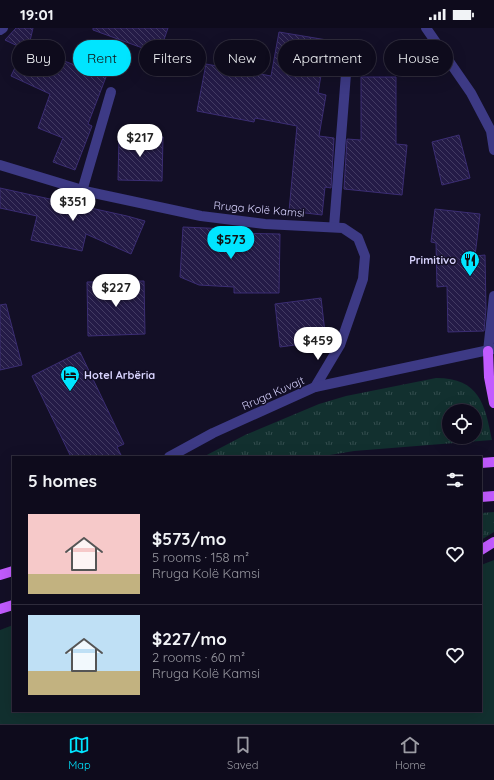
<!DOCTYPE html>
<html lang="en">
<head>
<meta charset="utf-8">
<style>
  :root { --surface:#0e0b1c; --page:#1c1929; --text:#f1f3f6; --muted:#9b9ba3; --line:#2e2b3b; --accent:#00e5ff }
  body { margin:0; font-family:Quicksand,sans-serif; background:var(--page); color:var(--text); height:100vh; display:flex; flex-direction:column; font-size:15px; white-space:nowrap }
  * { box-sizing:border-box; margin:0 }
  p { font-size:13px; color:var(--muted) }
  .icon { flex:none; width:22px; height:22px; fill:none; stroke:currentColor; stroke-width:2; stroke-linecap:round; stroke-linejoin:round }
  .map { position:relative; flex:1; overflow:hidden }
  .sheet { position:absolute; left:12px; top:428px; width:470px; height:256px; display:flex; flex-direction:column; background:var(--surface); border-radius:0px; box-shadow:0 4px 16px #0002,0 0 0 1px var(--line) }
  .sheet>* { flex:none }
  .guide { position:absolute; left:12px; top:12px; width:470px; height:36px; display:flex; gap:8px }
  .fabs { position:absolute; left:442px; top:376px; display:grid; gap:8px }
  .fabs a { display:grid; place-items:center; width:40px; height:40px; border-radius:50%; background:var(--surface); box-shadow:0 4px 16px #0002,0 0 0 1px var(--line); font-size:20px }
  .price { position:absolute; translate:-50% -34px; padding:0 9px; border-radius:14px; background:#fff; color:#222; font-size:13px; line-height:26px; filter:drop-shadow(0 1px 2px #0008) }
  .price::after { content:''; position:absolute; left:50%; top:24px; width:12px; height:9px; margin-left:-6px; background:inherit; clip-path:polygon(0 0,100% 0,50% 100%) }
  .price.selected { background:var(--accent); color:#111 }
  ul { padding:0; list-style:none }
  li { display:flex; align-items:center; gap:12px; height:100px; padding:0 16px }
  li+li { border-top:1px solid var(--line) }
  li span { display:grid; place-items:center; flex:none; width:112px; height:80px; border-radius:0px; color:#555 }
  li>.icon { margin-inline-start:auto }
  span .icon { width:48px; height:48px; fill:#fffc; stroke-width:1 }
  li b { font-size:17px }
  h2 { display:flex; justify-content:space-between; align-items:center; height:48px; padding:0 16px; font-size:17px }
  .tag { padding:0 14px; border-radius:18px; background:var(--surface); box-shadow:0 4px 16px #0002,0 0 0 1px var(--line); font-size:14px; line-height:36px }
  .tag.selected { background:var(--accent); color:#111 }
  .status { display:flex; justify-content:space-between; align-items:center; height:28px; padding:0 20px; background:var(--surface); direction:ltr }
  .status svg { height:11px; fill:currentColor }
  .tab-bar { display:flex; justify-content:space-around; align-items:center; height:56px; border-top:1px solid var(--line); background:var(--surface); font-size:11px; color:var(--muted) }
  .tab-bar a { display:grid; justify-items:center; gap:2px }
  .tab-bar .selected { color:var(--accent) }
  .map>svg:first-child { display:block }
  .grass { fill:url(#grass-tufts); fill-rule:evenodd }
  .green { fill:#12302f }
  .building { fill:url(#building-back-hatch); stroke:#3b2d73 }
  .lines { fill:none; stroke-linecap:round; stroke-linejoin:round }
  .lane { stroke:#3d3a85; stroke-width:10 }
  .street { stroke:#3d3a85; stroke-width:10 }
  .primary { stroke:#c25bff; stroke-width:10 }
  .labels { text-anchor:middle; stroke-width:3; stroke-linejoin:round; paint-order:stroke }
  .street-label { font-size:11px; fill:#d9d4ff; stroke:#130f26 }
  .poi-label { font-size:11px; font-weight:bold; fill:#d9d4ff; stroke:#130f26; text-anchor:end }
</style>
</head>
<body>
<div class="status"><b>19:01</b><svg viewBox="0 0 49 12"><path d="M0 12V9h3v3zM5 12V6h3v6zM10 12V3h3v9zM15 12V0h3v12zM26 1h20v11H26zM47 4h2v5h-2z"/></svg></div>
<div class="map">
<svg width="494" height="696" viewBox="0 0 494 696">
  <defs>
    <pattern id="grass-tufts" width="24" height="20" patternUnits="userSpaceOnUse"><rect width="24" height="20" fill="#12302f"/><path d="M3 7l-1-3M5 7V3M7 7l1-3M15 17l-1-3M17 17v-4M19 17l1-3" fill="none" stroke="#344d4e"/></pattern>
    <pattern id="building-back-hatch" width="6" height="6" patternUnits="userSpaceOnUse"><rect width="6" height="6" fill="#241b47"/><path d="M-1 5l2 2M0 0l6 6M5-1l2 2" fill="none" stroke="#433b63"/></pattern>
  </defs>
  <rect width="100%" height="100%" fill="#130f26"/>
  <g class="grass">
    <path d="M436 350C480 350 485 377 492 412L354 423 318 429H203L245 407 319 376 346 368ZM449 383H475V409H449Z"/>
    <polygon points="494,484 494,504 481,512 481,485"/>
  </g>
  <polygon class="green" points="494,532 494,696 0,696 0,602 13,597 13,683 481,683 481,537"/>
  <g class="building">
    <polygon points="16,0 33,0 30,13 61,28 59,31 106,49 88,96 92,98 75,142 53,134 63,110 38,100 50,66 11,48 24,21 5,12"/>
    <polygon points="93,0 168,0 159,26 93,2"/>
    <polygon points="279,4 327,12 318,65 326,67 319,108 334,110 331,160 325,159 322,187 289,183 297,98 255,90 254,94 197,83 206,36 271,48"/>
    <polygon points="361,49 396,49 396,116 407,117 402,167 344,161 347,111 361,112"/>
    <polygon points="459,107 470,150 442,157 432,114"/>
    <polygon points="119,108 163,109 162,153 118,152"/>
    <polygon points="0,160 127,188 145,193 131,226 86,206 82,223 31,212 37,188 0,180"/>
    <polygon points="435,181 480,186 475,228 485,227 486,281 484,303 448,304 447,258 437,259 436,215 431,214"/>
    <polygon points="183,199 229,201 229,205 280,206 279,265 234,265 234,259 199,257 180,249"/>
    <polygon points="144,253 145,306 88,308 87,254"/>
    <polygon points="321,270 326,313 280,319 275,276"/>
    <polygon points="6,276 22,337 0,342 0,277"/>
    <polygon points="80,324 124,416 117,419 122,429 71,429 32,348"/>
  </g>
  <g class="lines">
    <g class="lane">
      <polyline points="0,2 3,0"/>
      <polyline points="82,163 111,64"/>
      <polyline points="334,199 347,33"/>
    </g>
    <g class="street">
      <polyline points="426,0 471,65 491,103 494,122"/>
      <polyline points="0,137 89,164 201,188 265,196 343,200 358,210 365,228 363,251 340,317 315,359"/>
      <polyline points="488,323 494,268"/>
      <polyline points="169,429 213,405 315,359 494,321"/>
    </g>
    <g class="primary">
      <polyline points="488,323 489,349 494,375"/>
      <polyline points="481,435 494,434"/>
      <polyline points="481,469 494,468"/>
      <polyline points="481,522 494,514"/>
      <polyline points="0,547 13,543"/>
      <polyline points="0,581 13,577"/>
    </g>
  </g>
  <defs>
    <g id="restaurant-pin" transform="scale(1)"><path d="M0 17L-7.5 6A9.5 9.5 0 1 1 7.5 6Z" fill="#00e5ff" stroke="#130f26"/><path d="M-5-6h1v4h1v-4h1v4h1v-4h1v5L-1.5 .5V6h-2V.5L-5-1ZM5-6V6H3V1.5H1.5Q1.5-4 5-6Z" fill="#111"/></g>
    <g id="hotel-pin" transform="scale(1)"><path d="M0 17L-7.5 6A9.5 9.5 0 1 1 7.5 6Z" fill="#00e5ff" stroke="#130f26"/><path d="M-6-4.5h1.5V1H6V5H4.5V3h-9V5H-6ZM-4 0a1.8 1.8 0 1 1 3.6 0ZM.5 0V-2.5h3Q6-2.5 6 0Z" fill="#111"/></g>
  </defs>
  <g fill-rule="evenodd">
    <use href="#restaurant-pin" x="470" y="232"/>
    <use href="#hotel-pin" x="70" y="347"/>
  </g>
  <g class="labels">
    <g class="street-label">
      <text transform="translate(259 181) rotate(5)" y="4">Rruga Kolë Kamsi</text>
      <text transform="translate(273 365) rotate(-24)" y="4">Rruga Kuvajt</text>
    </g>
    <g class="poi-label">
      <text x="456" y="236">Primitivo</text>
      <text x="84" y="351" text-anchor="start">Hotel Arbëria</text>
    </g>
  </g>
</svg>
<div class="fabs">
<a><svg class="icon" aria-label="locate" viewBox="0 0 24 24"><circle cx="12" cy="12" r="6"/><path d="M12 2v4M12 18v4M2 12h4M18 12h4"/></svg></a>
</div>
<b class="price" style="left:140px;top:130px">$217</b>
<b class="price" style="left:73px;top:194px">$351</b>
<b class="price selected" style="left:231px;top:232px">$573</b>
<b class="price" style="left:116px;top:280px">$227</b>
<b class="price" style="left:318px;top:333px">$459</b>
<div class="guide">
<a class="tag">Buy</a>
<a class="tag selected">Rent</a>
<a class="tag">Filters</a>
<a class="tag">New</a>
<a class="tag">Apartment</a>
<a class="tag">House</a>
</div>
<section class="sheet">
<h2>5 homes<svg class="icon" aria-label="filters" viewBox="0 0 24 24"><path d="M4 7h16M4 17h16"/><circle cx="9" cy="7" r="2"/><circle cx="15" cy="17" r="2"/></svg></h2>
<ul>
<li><span style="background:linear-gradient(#f6c9c9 75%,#c2b280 0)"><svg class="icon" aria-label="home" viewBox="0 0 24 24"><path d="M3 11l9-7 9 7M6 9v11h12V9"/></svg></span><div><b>$573/mo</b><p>5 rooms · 158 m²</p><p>Rruga Kolë Kamsi</p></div><svg class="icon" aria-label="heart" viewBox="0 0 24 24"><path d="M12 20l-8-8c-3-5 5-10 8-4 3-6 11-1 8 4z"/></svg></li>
<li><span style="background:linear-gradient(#bfe0f5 70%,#c2b280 0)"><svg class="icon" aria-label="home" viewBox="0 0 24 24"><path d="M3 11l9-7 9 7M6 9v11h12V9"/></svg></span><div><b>$227/mo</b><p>2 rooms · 60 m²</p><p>Rruga Kolë Kamsi</p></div><svg class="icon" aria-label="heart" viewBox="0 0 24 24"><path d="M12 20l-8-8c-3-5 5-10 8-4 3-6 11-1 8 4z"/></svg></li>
</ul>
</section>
</div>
<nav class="tab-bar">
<a class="selected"><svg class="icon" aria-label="map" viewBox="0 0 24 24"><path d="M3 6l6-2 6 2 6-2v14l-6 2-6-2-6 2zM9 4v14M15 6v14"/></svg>Map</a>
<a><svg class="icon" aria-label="saved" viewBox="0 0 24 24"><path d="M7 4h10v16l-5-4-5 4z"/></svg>Saved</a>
<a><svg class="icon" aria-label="home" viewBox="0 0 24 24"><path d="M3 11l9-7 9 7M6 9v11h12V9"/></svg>Home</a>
</nav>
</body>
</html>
